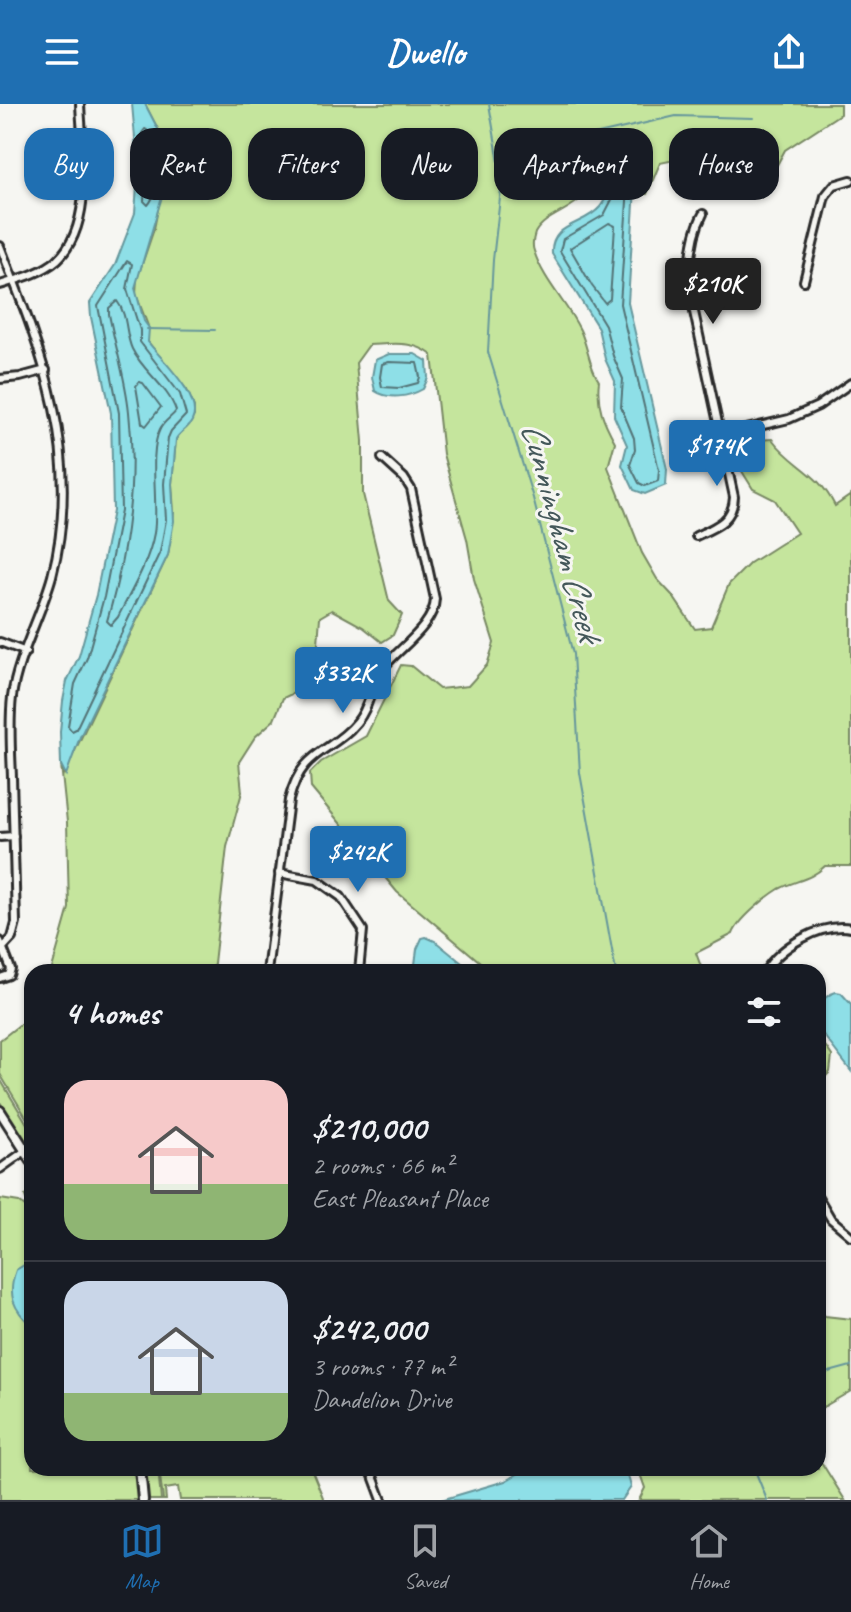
<!DOCTYPE html>
<html lang="en">
<head>
<meta charset="utf-8">
<style>
  :root { --surface:#171b24; --page:#20242c; --text:#f1f3f6; --muted:#9ea1a6; --line:#363941; --accent:#1f6fb2 }
  body { margin:0; font-family:Caveat,sans-serif; background:var(--page); color:var(--text); height:100vh; display:flex; flex-direction:column; font-size:30px; white-space:nowrap }
  * { box-sizing:border-box; margin:0 }
  p { font-size:26px; color:var(--muted) }
  .icon { flex:none; width:44px; height:44px; fill:none; stroke:currentColor; stroke-width:2; stroke-linecap:round; stroke-linejoin:round }
  .map { position:relative; flex:1; overflow:hidden }
  .details { position:absolute; left:24px; top:860px; width:802px; height:512px; display:flex; flex-direction:column; background:var(--surface); border-radius:24px; box-shadow:0 2px 6px #0004 }
  .details>* { flex:none }
  .banner { position:absolute; left:24px; top:24px; width:804px; height:72px; display:flex; gap:16px }
  .price { position:absolute; translate:-50% -68px; padding:0 18px; border-radius:8px; background:var(--accent); color:#fff; font-size:26px; line-height:52px; filter:drop-shadow(0 2px 4px #0008) }
  .price::after { content:''; position:absolute; left:50%; top:48px; width:24px; height:18px; margin-left:-12px; background:inherit; clip-path:polygon(0 0,100% 0,50% 100%) }
  .price.current { background:#222; color:#fff }
  ul { padding:0; list-style:none }
  li { display:flex; align-items:center; gap:24px; height:200px; padding:0 40px }
  li+li { border-top:2px solid var(--line) }
  li span { display:grid; place-items:center; flex:none; width:224px; height:160px; border-radius:24px; color:#555 }
  li>.icon { margin-inline-start:auto }
  span .icon { width:96px; height:96px; fill:#fffc; stroke-width:1 }
  li b { font-size:34px }
  h2 { display:flex; justify-content:space-between; align-items:center; height:96px; padding:0 40px; font-size:34px }
  .tag { padding:0 28px; border-radius:24px; background:var(--surface); box-shadow:0 2px 6px #0004; font-size:28px; line-height:72px }
  .tag.current { background:var(--accent); color:#fff }
  header { display:flex; justify-content:space-between; align-items:center; height:104px; padding:0 40px; background:var(--accent); color:#fff; font-size:36px; font-weight:800 }
  .tab-bar { display:flex; justify-content:space-around; align-items:center; height:112px; border-top:2px solid var(--line); background:var(--surface); font-size:22px; color:var(--muted) }
  .tab-bar a { display:grid; justify-items:center; gap:4px }
  .tab-bar .current { color:var(--accent) }
  .map>svg:first-child { display:block }
  .green { fill:#c5e59d; stroke:#788864; stroke-width:2 }
  .water { fill:#8edfe7; stroke:#66979c; stroke-width:2 }
  .lines { fill:none; stroke-linecap:round; stroke-linejoin:round }
  .shore { stroke:#537376; stroke-width:2 }
  .stream { stroke:#66979c; stroke-width:2 }
  .street-casing { stroke:#2b2b2b; stroke-width:12 }
  .secondary-casing { stroke:#2b2b2b; stroke-width:14 }
  .street { stroke:#f6f6f2; stroke-width:6 }
  .secondary { stroke:#f6f6f2; stroke-width:8 }
  .labels { text-anchor:middle; stroke-width:6; stroke-linejoin:round; paint-order:stroke }
  .water-label { font-size:36px; font-style:italic; fill:#44585a; stroke:#f6f6f2 }
</style>
</head>
<body>
<header><svg class="icon" aria-label="menu" viewBox="0 0 24 24"><path d="M4 6h16M4 12h16M4 18h16"/></svg>Dwello<svg class="icon" aria-label="share" viewBox="0 0 24 24"><path d="M12 15V3M7 8l5-5 5 5M5 13v7h14v-7"/></svg></header>
<div class="map">
<svg width="851" height="1396" viewBox="0 0 851 1396">
  <rect width="100%" height="100%" fill="#f6f6f2"/>
  <filter id="ink" filterUnits="userSpaceOnUse"><feTurbulence type="fractalNoise" baseFrequency=".0125" numOctaves="2"/><feDisplacementMap in="SourceGraphic" scale="16" xChannelSelector="R" yChannelSelector="G"/><feConvolveMatrix kernelMatrix="1 2 1 2 8 2 1 2 1" color-interpolation-filters="sRGB"/></filter>
  <g filter="url(#ink)">
    <g class="green">
      <path d="M145 0H840V10L785 46 763 87H757L751 81 740 64 702 50 660 59 647 90H642L641 75 634 56C581 54 607 61 583 92 571 107 545 111 535 129 533 135 532 142 534 147 543 176 567 199 580 226 588 243 589 263 599 277 596 301 604 318 615 338L608 363 642 449 657 475 672 491 695 525 711 523 729 480 750 459 797 429 775 396 753 385 740 364 738 345 757 336 772 335C794 364 817 366 835 402L851 391V762H825C811 776 796 776 779 785 766 793 738 816 733 830L696 849 703 868H492L397 788 311 684 310 669 321 658 366 632 401 561 411 562 439 585 468 582 487 561 494 539 474 475 467 435 443 350 432 251C413 236 393 240 369 241L356 259 363 337V390L389 497 402 511 393 531 382 538 363 523 332 506 320 513 315 579 283 594 274 616 255 633 239 658 242 688 227 743 213 868H51L69 804 67 718 61 661 64 670 168 451 174 408 172 380 176 335 194 312V303L187 286 148 238V222L136 190 137 175 154 125 167 61 166 48 159 27Z"/>
      <polygon points="32,905 32,1023 0,970 0,936 23,918"/>
      <polygon points="818,931 832,952 830,968 818,980"/>
      <polygon points="0,975 32,1028 32,1047 0,998"/>
      <polygon points="32,1089 32,1364 136,1364 139,1396 0,1396 0,1095 19,1098 30,1107 25,1092"/>
      <polygon points="818,1205 825,1212 851,1215 851,1287 818,1306"/>
      <polygon points="818,1353 845,1396 639,1396 645,1384 638,1364 818,1364"/>
      <polygon points="143,1364 158,1364 161,1396 146,1396"/>
      <polygon points="159,1364 311,1364 324,1396 180,1396 178,1383 165,1385 166,1396 163,1396"/>
    </g>
    <g class="water">
      <path d="M132 0H145L159 27 167 55 163 89 135 184 144 217 149 224 148 238C161 255 204 294 192 317 188 325 180 328 176 335L172 380 174 417 168 451 80 633 66 671 61 661 60 628 63 597 67 577 79 552 96 491 113 407 111 309 91 213 90 199 115 161 135 109 138 68Z"/>
      <path d="M616 75 630 76 635 83 628 199 667 365 666 381 645 390 634 386 622 361 627 341 614 312 615 277 605 255 598 224 552 150C550 119 584 122 600 103 607 95 609 83 616 75Z"/>
      <path d="M415 250 427 257 428 274 423 285C409 293 388 296 375 287L372 273 375 256 389 250Z"/>
      <polygon points="426,833 435,837 473,868 414,868 417,845 422,834"/>
      <path d="M836 888 841 889 851 900V967L818 924C818 908 818 893 836 888Z"/>
      <path d="M29 1158 32 1159V1222C13 1205 7 1191 16 1166Z"/>
      <polygon points="528,1364 626,1364 631,1383 622,1396 441,1396 505,1377"/>
    </g>
    <g class="lines">
      <g class="shore">
        <path d="M145 25C164 34 161 87 148 101L144 97 146 68 142 29Z"/>
        <polygon points="622,82 627,85 627,97 620,200 659,366 658,377 645,382 639,379 630,361 635,346 634,334 621,303 623,275 613,252 605,221 560,147 563,135 604,111 618,84"/>
        <polygon points="609,119 615,122 610,195 605,199 592,182 570,144"/>
        <polygon points="127,157 132,160 127,185 140,226 140,238 180,290 186,311 171,327 168,334 164,380 166,416 160,448 86,604 76,625 72,627 68,622 75,580 87,554 104,493 121,407 119,309 98,202"/>
        <path d="M117 197C128 211 125 230 132 245 143 268 168 282 176 307 172 313 164 317 160 325 148 349 159 401 154 429 149 458 131 487 118 513L111 521 107 517C127 449 137 379 129 308 126 275 115 242 109 210V204Z"/>
        <polygon points="389,258 417,259 420,273 418,279 399,284 382,283 380,273 382,260"/>
        <polygon points="139,278 143,279 161,303 146,322 142,319 136,282"/>
      </g>
      <g class="stream">
        <polyline points="489,0 502,76 493,156 488,248 533,394 573,550 580,669 616,868"/>
        <polyline points="504,75 555,40 676,12 753,14"/>
        <polyline points="147,225 215,226"/>
        <polyline points="818,1271 851,1262"/>
        <polyline points="754,1364 767,1396"/>
      </g>
      <g class="street-casing">
        <g id="street">
          <path d="M0 142C43 251 83 353 52 472 41 512 17 554 12 593 9 619 11 647 12 673 13 721 15 770 16 819L12 834 0 847"/>
          <polyline points="804,177 825,92 834,81 851,76"/>
          <path d="M0 181C19 175 42 169 57 156 95 121 82 46 80 0"/>
          <polyline points="0,275 20,273 46,266"/>
          <polyline points="721,331 789,315 818,302 851,279"/>
          <path d="M696 432C716 423 733 417 734 393L691 194C689 166 690 134 703 110"/>
          <polyline points="0,538 26,548"/>
          <polyline points="0,733 14,732"/>
          <polyline points="279,769 317,776 341,793 363,826 359,868"/>
          <polyline points="0,837 11,865 9,871 0,874"/>
          <path d="M267 868 289 696C302 644 331 650 357 618 371 602 370 579 384 563 400 543 434 522 435 495L411 385 404 374 382 354"/>
          <path d="M765 868C779 843 822 818 851 824"/>
          <polyline points="0,1065 25,1047"/>
          <polyline points="818,1093 831,1115 851,1132"/>
          <polyline points="370,1364 382,1396"/>
        </g>
      </g>
      <g class="secondary-casing">
        <g id="secondary">
          <polyline points="0,1007 32,1057"/>
          <polyline points="140,1364 143,1396"/>
        </g>
      </g>
      <use href="#street" class="street"/>
      <use href="#secondary" class="secondary"/>
    </g>
  </g>
  <g class="labels">
    <g class="water-label">
      <text transform="translate(563 427) rotate(75)" y="13">Cunningham Creek</text>
    </g>
  </g>
</svg>
<b class="price current" style="left:713px;top:222px">$210K</b>
<b class="price" style="left:717px;top:384px">$174K</b>
<b class="price" style="left:343px;top:611px">$332K</b>
<b class="price" style="left:358px;top:790px">$242K</b>
<div class="banner">
<a class="tag current">Buy</a>
<a class="tag">Rent</a>
<a class="tag">Filters</a>
<a class="tag">New</a>
<a class="tag">Apartment</a>
<a class="tag">House</a>
</div>
<section class="details">
<h2>4 homes<svg class="icon" aria-label="filters" viewBox="0 0 24 24"><path d="M4 7h16M4 17h16"/><circle cx="9" cy="7" r="2"/><circle cx="15" cy="17" r="2"/></svg></h2>
<ul>
<li><span style="background:linear-gradient(#f6c9c9 65%,#8fb573 0)"><svg class="icon" aria-label="home" viewBox="0 0 24 24"><path d="M3 11l9-7 9 7M6 9v11h12V9"/></svg></span><div><b>$210,000</b><p>2 rooms · 66 m²</p><p>East Pleasant Place</p></div></li>
<li><span style="background:linear-gradient(#c9d6e8 70%,#8fb573 0)"><svg class="icon" aria-label="home" viewBox="0 0 24 24"><path d="M3 11l9-7 9 7M6 9v11h12V9"/></svg></span><div><b>$242,000</b><p>3 rooms · 77 m²</p><p>Dandelion Drive</p></div></li>
</ul>
</section>
</div>
<nav class="tab-bar">
<a class="current"><svg class="icon" aria-label="map" viewBox="0 0 24 24"><path d="M3 6l6-2 6 2 6-2v14l-6 2-6-2-6 2zM9 4v14M15 6v14"/></svg>Map</a>
<a><svg class="icon" aria-label="saved" viewBox="0 0 24 24"><path d="M7 4h10v16l-5-4-5 4z"/></svg>Saved</a>
<a><svg class="icon" aria-label="home" viewBox="0 0 24 24"><path d="M3 11l9-7 9 7M6 9v11h12V9"/></svg>Home</a>
</nav>
</body>
</html>
